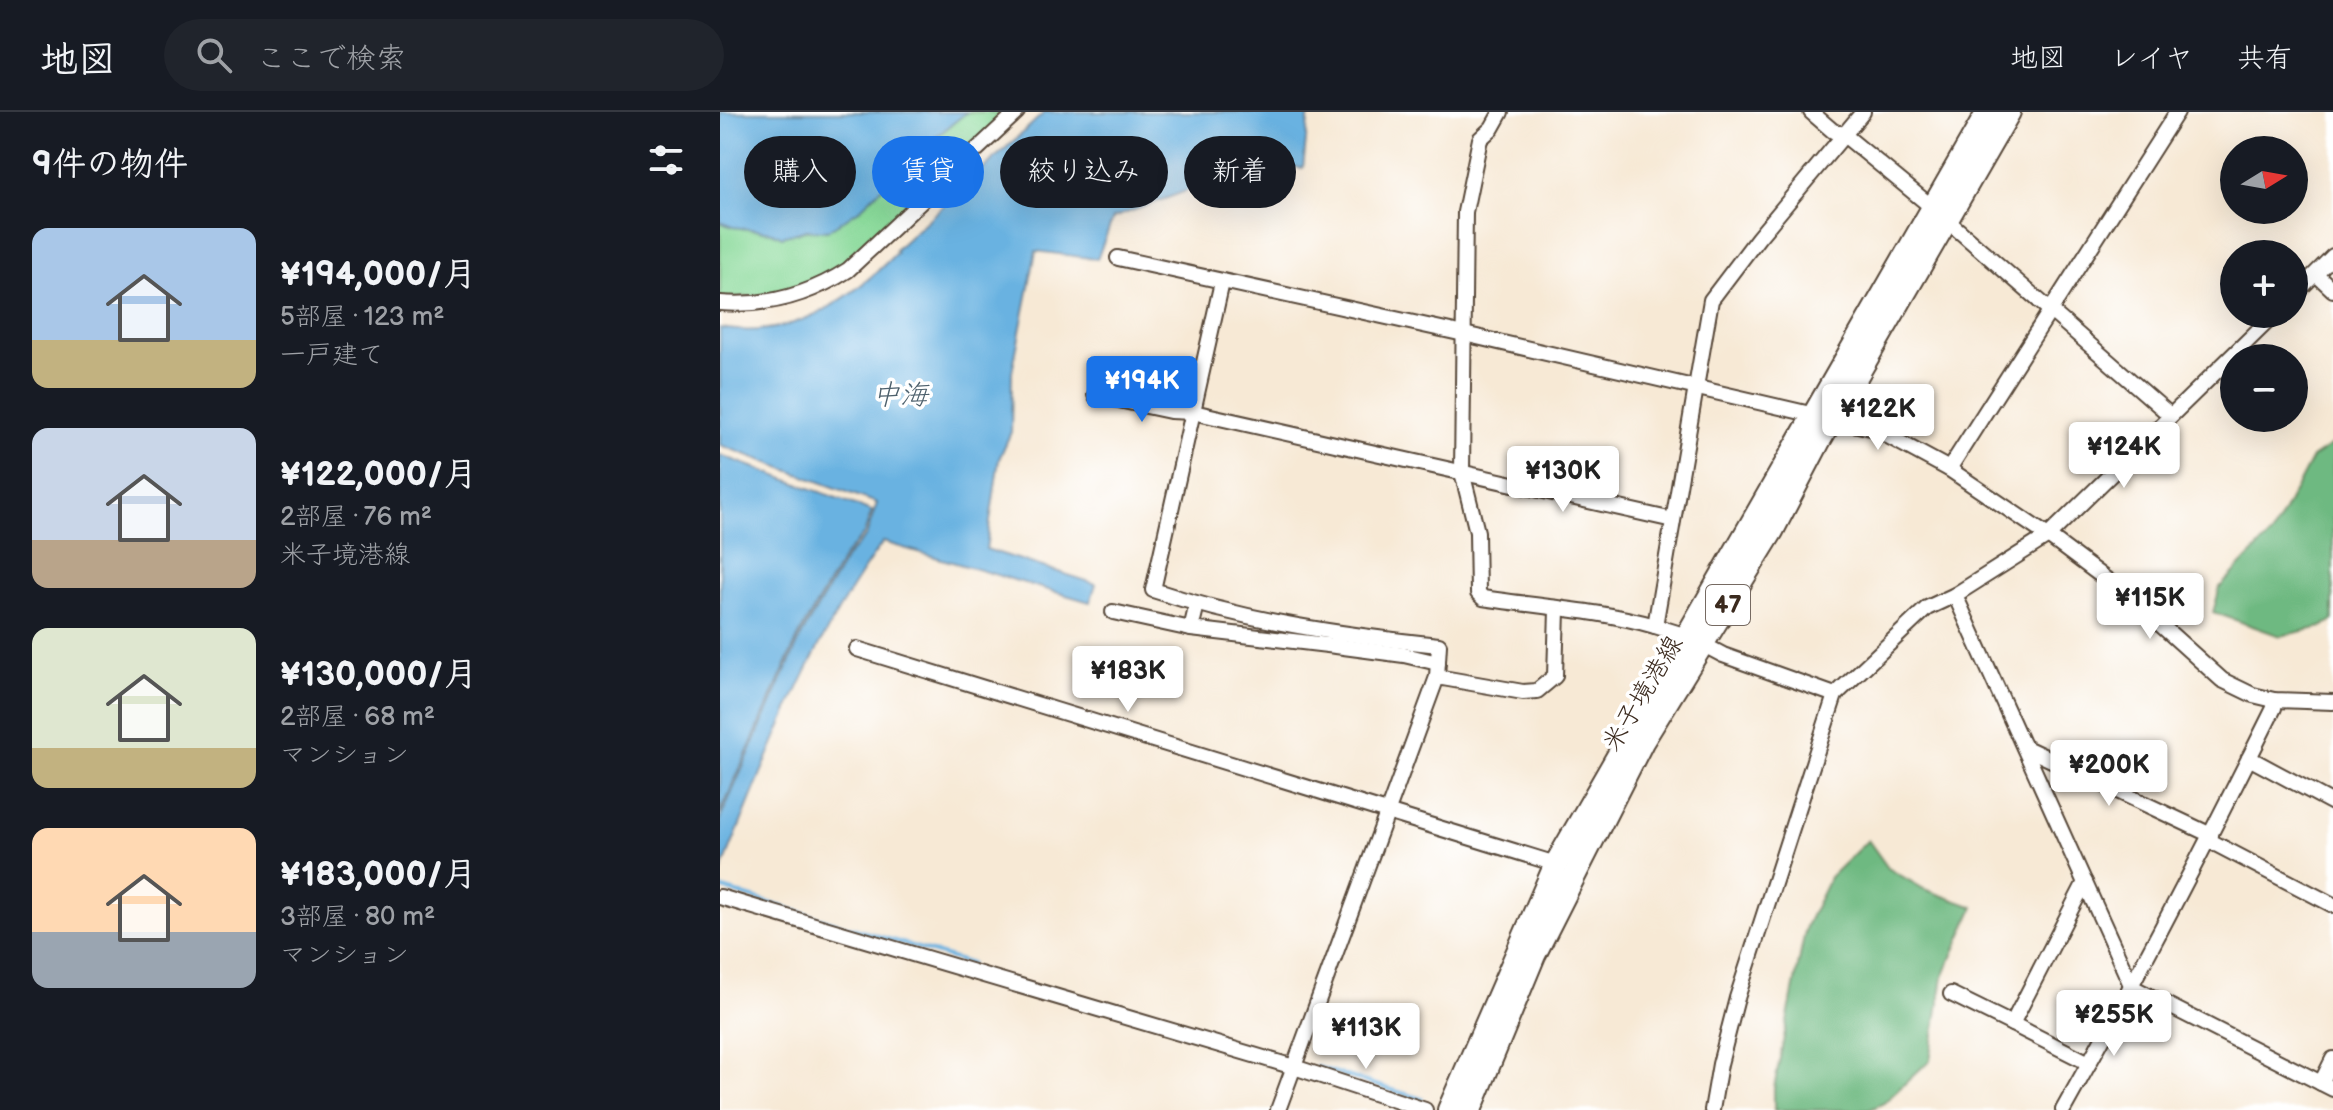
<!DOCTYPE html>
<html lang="ja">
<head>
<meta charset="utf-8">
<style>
  :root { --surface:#171b24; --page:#20242c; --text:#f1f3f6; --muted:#9ea1a6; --line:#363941; --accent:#1a73e8 }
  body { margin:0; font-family:"Balsamiq Sans","Klee One",sans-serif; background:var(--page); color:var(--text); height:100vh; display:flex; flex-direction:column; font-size:30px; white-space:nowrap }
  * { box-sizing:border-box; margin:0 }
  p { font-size:26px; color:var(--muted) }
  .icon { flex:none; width:44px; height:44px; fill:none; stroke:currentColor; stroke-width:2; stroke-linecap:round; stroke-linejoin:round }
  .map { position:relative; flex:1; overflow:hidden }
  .details { display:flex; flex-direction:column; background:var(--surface); width:720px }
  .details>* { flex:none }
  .top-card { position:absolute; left:24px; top:24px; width:760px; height:72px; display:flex; gap:16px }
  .needle { width:52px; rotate:79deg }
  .tools { position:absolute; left:1500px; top:24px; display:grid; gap:16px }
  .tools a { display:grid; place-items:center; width:88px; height:88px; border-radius:50%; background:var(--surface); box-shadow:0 8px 32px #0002; font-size:40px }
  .price { position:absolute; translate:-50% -68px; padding:0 18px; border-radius:8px; background:#fff; color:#222; font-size:26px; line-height:52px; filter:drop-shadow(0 2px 4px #0008) }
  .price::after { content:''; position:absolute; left:50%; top:48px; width:24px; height:18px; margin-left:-12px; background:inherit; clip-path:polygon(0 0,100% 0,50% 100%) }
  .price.current { background:var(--accent); color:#fff }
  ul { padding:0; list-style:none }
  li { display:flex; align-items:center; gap:24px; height:200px; padding:0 32px }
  li span { display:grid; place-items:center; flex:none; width:224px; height:160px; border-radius:16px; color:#555 }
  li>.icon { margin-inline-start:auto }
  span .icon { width:96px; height:96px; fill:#fffc; stroke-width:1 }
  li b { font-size:34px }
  h2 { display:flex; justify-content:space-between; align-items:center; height:96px; padding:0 32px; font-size:34px }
  .chip { padding:0 28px; border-radius:36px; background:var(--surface); box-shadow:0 8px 32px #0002; font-size:28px; line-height:72px }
  .chip.current { background:var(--accent); color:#fff }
  header { display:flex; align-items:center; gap:48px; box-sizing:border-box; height:112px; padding:0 40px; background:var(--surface); border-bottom:2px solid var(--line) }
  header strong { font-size:38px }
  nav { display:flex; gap:44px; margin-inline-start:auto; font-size:28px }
  .search { width:560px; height:72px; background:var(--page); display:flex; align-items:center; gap:20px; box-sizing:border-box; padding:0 28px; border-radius:44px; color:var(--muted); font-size:30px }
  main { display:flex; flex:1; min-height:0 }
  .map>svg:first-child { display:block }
  .green { fill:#88d999; stroke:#62825c; stroke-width:2 }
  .forest { fill:#6eb981; stroke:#547250; stroke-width:2 }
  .water { fill:#69b2e1; stroke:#526e80; stroke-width:2 }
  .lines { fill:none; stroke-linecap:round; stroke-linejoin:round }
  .stream { stroke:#69b2e1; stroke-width:4 }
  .street-casing { stroke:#574739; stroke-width:18 }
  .primary-casing { stroke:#574739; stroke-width:26 }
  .street { stroke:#fff; stroke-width:14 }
  .primary { stroke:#fff; stroke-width:22 }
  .labels { text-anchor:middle; stroke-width:7; stroke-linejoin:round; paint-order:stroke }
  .shield { fill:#fff; stroke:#766a62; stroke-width:2 }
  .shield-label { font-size:24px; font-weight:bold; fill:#3b2a1e }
  .street-label { font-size:26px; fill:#3b2a1e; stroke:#fff }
  .water-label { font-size:28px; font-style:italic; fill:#4d606c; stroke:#fff }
</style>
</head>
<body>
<header>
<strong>地図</strong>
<div class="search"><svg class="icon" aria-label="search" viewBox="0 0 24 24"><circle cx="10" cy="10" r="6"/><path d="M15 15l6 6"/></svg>ここで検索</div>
<nav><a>地図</a><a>レイヤ</a><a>共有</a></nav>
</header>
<main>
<section class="details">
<h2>9件の物件<svg class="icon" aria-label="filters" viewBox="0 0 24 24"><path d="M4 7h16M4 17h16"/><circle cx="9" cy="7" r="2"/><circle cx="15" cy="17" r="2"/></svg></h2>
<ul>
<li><span style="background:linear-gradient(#a9c7e8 70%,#c2b280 0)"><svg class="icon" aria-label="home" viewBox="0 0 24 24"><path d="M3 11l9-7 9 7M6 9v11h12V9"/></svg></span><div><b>¥194,000/月</b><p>5部屋 · 123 m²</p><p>一戸建て</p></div></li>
<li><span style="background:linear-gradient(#c9d6e8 70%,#b9a48a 0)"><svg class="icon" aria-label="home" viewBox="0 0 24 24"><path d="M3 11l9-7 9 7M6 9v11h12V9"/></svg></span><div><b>¥122,000/月</b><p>2部屋 · 76 m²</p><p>米子境港線</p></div></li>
<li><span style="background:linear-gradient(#dfe7d0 75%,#c2b280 0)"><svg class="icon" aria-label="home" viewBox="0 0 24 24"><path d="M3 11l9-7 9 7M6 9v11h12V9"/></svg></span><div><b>¥130,000/月</b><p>2部屋 · 68 m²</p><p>マンション</p></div></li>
<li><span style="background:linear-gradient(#ffd9b3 65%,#9aa5b1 0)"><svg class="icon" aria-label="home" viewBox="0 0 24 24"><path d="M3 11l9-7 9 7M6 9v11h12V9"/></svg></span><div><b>¥183,000/月</b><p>3部屋 · 80 m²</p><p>マンション</p></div></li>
</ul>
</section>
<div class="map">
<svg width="1613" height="998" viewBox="0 0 1613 998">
  <rect width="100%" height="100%" fill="#fff"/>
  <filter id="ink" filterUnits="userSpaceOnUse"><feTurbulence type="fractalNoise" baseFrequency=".0125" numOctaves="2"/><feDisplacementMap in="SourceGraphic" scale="16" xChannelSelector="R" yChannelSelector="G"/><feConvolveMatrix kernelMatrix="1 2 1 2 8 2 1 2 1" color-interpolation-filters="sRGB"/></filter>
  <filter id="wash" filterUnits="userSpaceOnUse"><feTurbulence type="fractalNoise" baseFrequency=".006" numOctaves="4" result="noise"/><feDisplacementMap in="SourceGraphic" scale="32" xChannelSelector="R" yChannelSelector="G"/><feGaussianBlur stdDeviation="1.8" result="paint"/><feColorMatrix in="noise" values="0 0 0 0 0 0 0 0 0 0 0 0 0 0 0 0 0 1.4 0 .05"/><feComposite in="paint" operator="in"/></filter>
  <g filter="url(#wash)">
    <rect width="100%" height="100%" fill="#f7e9d5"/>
    <polygon class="green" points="0,0 292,0 137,147 78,180 0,187"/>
    <g class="forest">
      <polygon points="1613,332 1613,508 1602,515 1560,524 1493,500 1500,475 1552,422 1592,346"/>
      <polygon points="1148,728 1168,756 1204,777 1254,795 1223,865 1210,948 1164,991 1149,998 1054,998 1054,976 1086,814 1110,765"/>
    </g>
    <g class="water">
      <polygon points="0,0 247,0 205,34 139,98 107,119 87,118 62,125 52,120 12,115 0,110"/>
      <path d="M325 0H589L583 56 539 52 393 106 377 147 316 139 292 260 291 320 279 347 266 437 376 472 370 490 163 430C89 530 46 649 0 763V707L82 522 127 444 146 424 157 391 0 333V216C71 229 130 189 177 140L175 138Z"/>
      <polygon points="0,343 152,399 144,422 125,443 80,521 0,702"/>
    </g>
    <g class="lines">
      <g class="stream">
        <polyline points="0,776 251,852"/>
        <polyline points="597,955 702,987"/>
      </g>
    </g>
  </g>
  <g filter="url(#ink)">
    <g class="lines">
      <g class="street-casing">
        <g id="street">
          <path d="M781 0 772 16 760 27 745 100 742 360 757 420 758 481 763 486C820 495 879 498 935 514"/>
          <polyline points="1091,0 1113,19 1123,22 1213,96 1450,303"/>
          <polyline points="398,146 744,222 1155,317 1229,357 1328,424 1411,486 1502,568 1533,583 1554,588 1613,590"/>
          <polyline points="1596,162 1613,178"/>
          <path d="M502 170 433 478C526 509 622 523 719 533L717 565 558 998"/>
          <polyline points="1574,183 1613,144"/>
          <path d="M0 191C47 195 89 183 128 158L297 0"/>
          <polyline points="375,283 450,299 473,300 953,408"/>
          <polyline points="1229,357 1457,0"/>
          <polyline points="1235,483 1412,875 1613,977"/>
          <polyline points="477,492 471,517 616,534"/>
          <polyline points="393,500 471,517"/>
          <polyline points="617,527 616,534 684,543 718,551"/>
          <polyline points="137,537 836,752"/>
          <polyline points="717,565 803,580 817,579 835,564 837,498"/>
          <polyline points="1115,583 1003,543 967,524 935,514 991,188 1038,126 1143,0"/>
          <polyline points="1304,635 1491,723"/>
          <polyline points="1529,646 1613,691"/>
          <polyline points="1488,728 1613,793"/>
          <polyline points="1365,770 1292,912 1369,951"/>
          <polyline points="0,785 574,955 705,998"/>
          <polyline points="1231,882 1292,912"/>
          <polyline points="1601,971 1613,947"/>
          <polyline points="992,998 1000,952 1017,886 1115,583 1207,496 1235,483 1328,424 1555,202"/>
          <path d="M1343 998C1417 866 1487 731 1554 596V588"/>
        </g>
      </g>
      <g class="primary-casing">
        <g id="primary">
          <polyline points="729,998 836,752 1268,0"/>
          <polyline points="750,998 814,843 922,630 1052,419 1099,329 1289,0"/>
        </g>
      </g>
      <use href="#street" class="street"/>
      <use href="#primary" class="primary"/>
    </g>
  </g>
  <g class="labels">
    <rect class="shield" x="986" y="473" width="44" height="40" rx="6"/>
    <g class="shield-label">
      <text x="1008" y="501">47</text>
    </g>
    <g class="street-label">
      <text transform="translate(922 581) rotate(-59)" y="9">米子境港線</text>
    </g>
    <g class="water-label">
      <text x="180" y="292">中海</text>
    </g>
  </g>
</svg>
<div class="tools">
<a><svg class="needle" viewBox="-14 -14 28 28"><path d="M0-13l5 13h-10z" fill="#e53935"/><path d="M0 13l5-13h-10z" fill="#9ea1a6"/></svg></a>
<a>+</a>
<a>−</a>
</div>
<b class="price current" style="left:422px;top:312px">¥194K</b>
<b class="price" style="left:1158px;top:340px">¥122K</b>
<b class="price" style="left:1404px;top:378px">¥124K</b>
<b class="price" style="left:843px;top:402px">¥130K</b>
<b class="price" style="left:1430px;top:529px">¥115K</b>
<b class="price" style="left:408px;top:602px">¥183K</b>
<b class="price" style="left:1389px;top:696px">¥200K</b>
<b class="price" style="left:1394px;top:946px">¥255K</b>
<b class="price" style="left:646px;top:959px">¥113K</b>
<div class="top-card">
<a class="chip">購入</a>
<a class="chip current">賃貸</a>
<a class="chip">絞り込み</a>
<a class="chip">新着</a>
</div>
</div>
</main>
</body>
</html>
